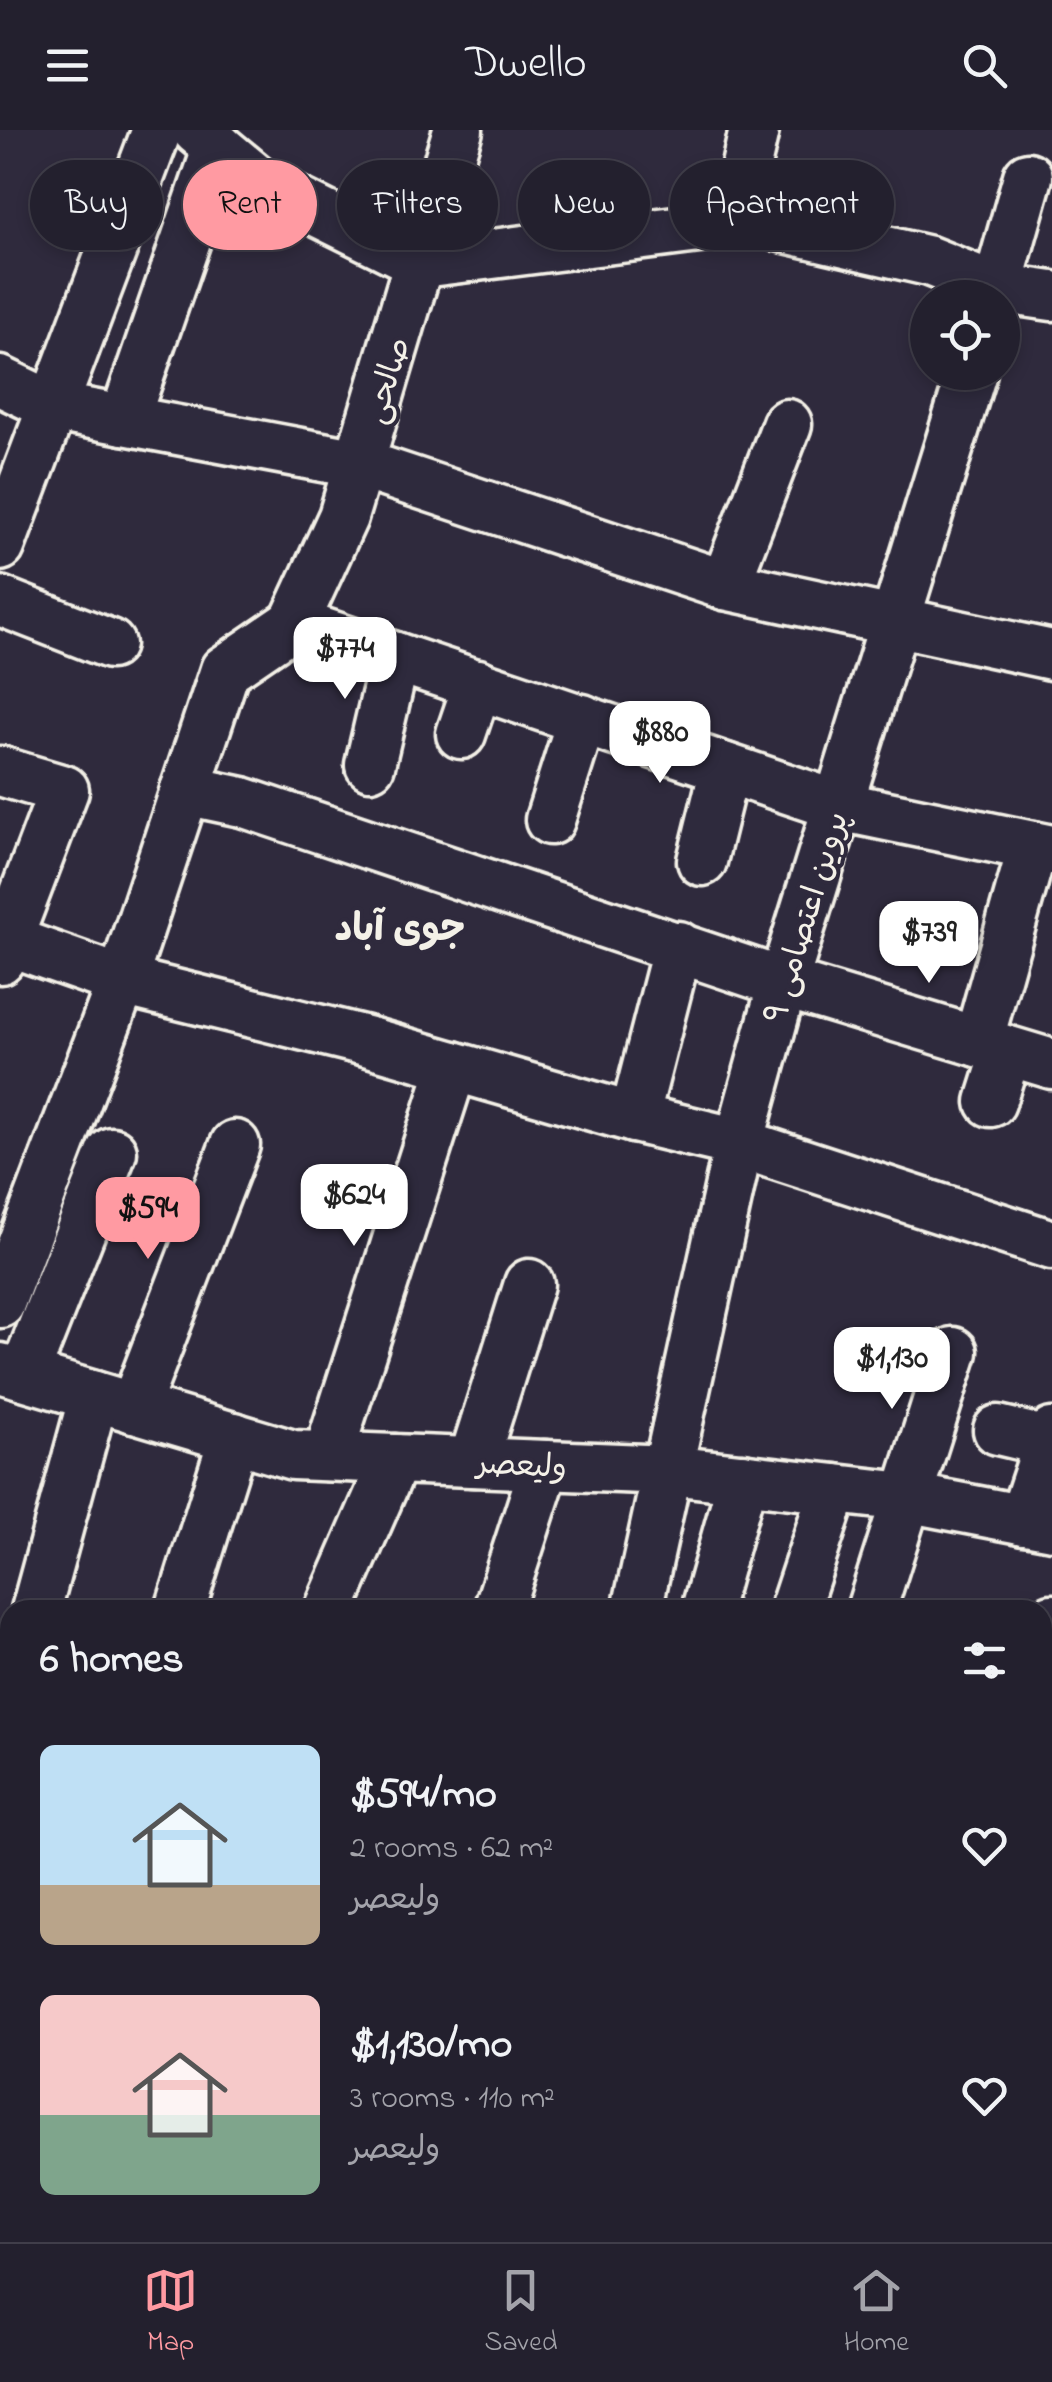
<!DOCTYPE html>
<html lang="en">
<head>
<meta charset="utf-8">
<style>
  :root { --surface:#23202e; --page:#2b2836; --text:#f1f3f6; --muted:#a3a3aa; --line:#403e4a; --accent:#ff9aa2 }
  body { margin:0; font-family:"Indie Flower","Playpen Sans Arabic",sans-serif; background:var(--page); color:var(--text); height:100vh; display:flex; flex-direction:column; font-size:38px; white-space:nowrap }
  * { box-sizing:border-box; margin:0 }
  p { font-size:32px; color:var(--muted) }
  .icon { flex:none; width:55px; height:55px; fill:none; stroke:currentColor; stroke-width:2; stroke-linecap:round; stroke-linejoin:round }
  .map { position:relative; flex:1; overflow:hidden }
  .sheet { position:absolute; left:0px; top:1470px; width:1052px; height:642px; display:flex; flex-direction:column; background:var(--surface); border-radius:30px 30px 0 0; box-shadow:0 5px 15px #0003,0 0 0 2px var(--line) }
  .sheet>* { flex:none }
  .hud { position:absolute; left:30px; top:30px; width:992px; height:90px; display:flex; gap:20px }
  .fabs { position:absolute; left:910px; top:150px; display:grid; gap:20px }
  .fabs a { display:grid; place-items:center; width:110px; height:110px; border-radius:50%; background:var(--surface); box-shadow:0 5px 15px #0003,0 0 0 2px var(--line); font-size:50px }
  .price { position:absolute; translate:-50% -85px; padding:0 22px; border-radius:20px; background:#fff; color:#222; font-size:32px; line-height:65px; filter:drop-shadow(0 2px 5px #0008) }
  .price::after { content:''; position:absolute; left:50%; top:60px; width:30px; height:22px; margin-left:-15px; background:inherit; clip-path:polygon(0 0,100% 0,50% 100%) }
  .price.active { background:var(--accent); color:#111 }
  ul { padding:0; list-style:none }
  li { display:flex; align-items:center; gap:30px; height:250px; padding:0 40px }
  li span { display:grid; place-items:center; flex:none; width:280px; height:200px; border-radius:15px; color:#555 }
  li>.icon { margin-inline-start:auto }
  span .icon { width:120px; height:120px; fill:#fffc; stroke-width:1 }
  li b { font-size:42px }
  h2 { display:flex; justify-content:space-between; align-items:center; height:120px; padding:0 40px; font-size:42px }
  .pill { padding:0 35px; border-radius:45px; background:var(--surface); box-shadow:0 5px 15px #0003,0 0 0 2px var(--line); font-size:35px; line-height:90px }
  .pill.active { background:var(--accent); color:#111 }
  header { display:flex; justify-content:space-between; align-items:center; height:130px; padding:0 40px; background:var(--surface); font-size:45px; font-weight:600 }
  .tabs { display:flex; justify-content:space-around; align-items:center; height:140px; border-top:2px solid var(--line); background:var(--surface); font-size:28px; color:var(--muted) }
  .tabs a { display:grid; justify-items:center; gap:5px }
  .tabs .active { color:var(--accent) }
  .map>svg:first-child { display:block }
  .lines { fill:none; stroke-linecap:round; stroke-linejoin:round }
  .minor-casing { stroke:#f4f1e8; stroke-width:55 }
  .minor { stroke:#2f2a3d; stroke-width:48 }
  .labels { text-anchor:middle; stroke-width:8; stroke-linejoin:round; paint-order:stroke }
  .street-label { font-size:32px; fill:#f4f1e8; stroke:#2f2a3d }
  .quarter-label { font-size:38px; font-weight:bold; fill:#f4f1e8; stroke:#2f2a3d }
</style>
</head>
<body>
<header><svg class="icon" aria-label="menu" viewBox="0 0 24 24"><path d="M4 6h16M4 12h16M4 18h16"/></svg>Dwello<svg class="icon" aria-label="search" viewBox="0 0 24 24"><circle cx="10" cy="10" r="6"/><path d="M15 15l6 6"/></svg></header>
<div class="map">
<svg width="1052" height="2112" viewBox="0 0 1052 2112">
  <rect width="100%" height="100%" fill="#2f2a3d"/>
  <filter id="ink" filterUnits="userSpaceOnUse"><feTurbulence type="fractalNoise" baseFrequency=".01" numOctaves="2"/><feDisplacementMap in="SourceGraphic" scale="20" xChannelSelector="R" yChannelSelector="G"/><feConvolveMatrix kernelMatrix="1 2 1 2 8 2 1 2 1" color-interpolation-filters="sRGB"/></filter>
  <g filter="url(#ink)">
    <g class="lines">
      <g class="minor-casing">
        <g id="minor">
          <polyline points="197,0 262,54 421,133 755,91 929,131 997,158 1052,166"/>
          <polyline points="733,94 754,0"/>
          <polyline points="994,168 1028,47"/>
          <polyline points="0,251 54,277 360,334 725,455 1052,525"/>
          <polyline points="124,290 218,17"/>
          <polyline points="0,416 157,0"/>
          <polyline points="725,455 787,294"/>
          <polyline points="0,471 110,514"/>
          <polyline points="294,493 839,676 1052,720"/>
          <polyline points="294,493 343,387 458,0"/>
          <polyline points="461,604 478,554"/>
          <polyline points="370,635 395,527"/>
          <polyline points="0,641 64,660 0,829"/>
          <polyline points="185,660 242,672 783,853 1052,934"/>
          <polyline points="550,690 582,589"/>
          <polyline points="702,731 725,638"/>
          <polyline points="0,808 122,851 366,911 634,988 739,1013 1052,1115"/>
          <polyline points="978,912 1033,716"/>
          <polyline points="991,972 1007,921"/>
          <polyline points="634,988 678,816"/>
          <polyline points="0,1173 122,851 225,540 294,493"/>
          <polyline points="0,1238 293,1325 670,1340 905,1367 1052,1395"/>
          <polyline points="24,1245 112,1022"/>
          <polyline points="134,1278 235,1015"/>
          <polyline points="998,1300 1049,1312"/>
          <polyline points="328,1326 453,936"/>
          <polyline points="473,1332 529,1154"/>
          <polyline points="1023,1390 1052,1303"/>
          <polyline points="36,1480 94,1266"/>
          <polyline points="180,1480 234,1307"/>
          <polyline points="329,1480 395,1329"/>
          <polyline points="498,1480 545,1335"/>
          <polyline points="637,1480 739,1013 783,853 972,242"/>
          <polyline points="706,1480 743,1348"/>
          <polyline points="794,1480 834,1359"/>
          <polyline points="871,1480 953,1222"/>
          <polyline points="1042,1508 1052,1489"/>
          <polyline points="1042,1808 1052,1812"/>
          <polyline points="2,2002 10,1979"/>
          <polyline points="1042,2018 1052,1984"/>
          <polyline points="401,2102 438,2112"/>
          <polyline points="49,2112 52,2102"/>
          <polyline points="272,2112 275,2102"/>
          <polyline points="487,2112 490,2102"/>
          <polyline points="790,2112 793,2102"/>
          <polyline points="1016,2112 1018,2102"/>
        </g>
      </g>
      <use href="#minor" class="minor"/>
    </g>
  </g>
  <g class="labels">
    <g class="street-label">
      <text transform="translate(386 250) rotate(-73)" y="11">صالحی</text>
      <text transform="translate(805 787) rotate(-73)" y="11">پروین اعتصامی ۹</text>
      <text transform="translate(522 1334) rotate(3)" y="11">ولیعصر</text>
    </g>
    <g class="quarter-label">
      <text x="400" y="810">جوی آباد</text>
    </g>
  </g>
</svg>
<div class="fabs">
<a><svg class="icon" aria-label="locate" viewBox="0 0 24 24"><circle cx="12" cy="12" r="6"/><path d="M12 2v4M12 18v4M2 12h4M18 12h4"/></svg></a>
</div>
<b class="price" style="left:345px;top:572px">$774</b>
<b class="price" style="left:660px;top:656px">$880</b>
<b class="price" style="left:929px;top:856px">$739</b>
<b class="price" style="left:354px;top:1119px">$624</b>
<b class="price active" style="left:148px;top:1132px">$594</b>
<b class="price" style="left:892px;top:1282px">$1,130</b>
<div class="hud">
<a class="pill">Buy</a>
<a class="pill active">Rent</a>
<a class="pill">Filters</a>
<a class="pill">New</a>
<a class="pill">Apartment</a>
</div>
<section class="sheet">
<h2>6 homes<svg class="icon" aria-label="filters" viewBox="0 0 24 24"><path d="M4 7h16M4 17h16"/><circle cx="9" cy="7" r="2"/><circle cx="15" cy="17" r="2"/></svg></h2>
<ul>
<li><span style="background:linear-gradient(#bfe0f5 70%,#b9a48a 0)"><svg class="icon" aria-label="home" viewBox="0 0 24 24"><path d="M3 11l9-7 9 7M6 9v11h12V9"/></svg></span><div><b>$594/mo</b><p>2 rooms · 62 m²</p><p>ولیعصر</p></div><svg class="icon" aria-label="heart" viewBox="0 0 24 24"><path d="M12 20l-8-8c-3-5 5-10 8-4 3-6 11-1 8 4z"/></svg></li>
<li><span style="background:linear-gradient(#f6c9c9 60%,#7fa58c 0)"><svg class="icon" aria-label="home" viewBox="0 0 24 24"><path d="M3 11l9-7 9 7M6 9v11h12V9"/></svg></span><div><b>$1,130/mo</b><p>3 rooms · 110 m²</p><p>ولیعصر</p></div><svg class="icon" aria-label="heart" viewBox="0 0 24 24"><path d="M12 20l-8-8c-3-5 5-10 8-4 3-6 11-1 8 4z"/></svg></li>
</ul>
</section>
</div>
<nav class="tabs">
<a class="active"><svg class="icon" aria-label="map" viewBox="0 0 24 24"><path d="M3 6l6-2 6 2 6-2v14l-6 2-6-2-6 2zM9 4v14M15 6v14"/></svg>Map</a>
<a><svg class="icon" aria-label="saved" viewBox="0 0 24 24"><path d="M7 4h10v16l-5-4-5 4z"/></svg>Saved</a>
<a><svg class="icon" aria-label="home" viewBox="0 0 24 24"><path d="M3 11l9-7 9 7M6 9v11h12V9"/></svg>Home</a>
</nav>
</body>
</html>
